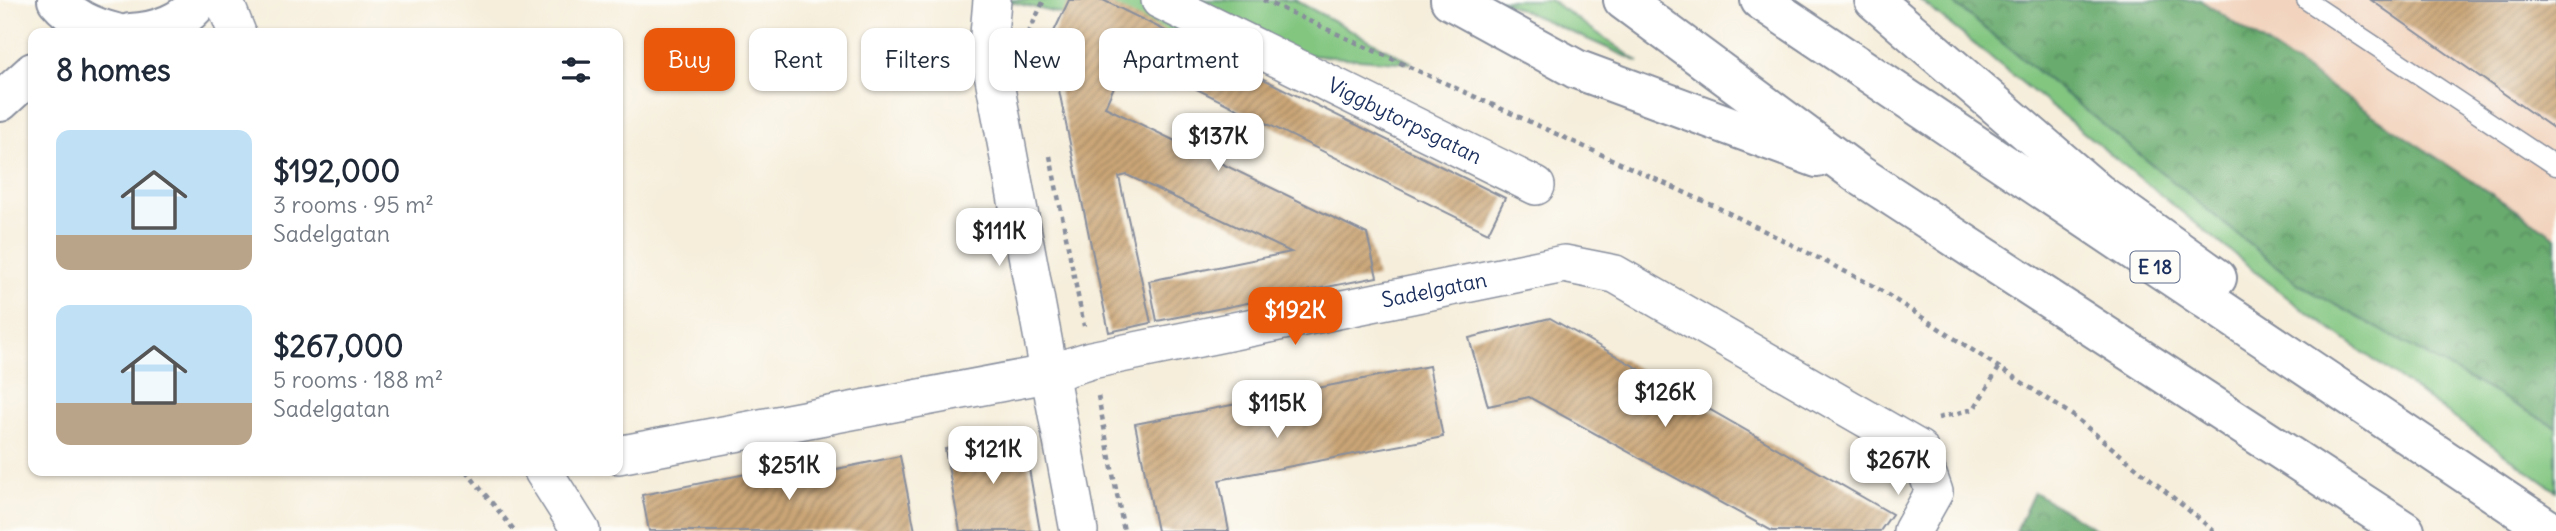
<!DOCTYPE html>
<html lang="en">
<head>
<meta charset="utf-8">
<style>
  :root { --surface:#fff; --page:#f6f6f7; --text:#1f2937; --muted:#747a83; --accent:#ea580c }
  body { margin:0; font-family:Delius,sans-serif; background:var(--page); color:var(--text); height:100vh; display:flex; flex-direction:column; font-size:26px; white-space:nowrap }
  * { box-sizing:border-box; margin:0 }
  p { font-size:23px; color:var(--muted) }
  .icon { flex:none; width:38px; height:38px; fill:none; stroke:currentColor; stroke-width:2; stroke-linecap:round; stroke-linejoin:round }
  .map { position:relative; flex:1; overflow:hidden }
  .side { position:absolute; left:28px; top:28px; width:595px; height:448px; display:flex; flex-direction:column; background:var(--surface); border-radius:14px; box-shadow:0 2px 5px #0004 }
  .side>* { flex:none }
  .banner { position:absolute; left:644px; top:28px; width:665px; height:63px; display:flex; gap:14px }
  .price { position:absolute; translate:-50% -60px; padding:0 16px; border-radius:14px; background:#fff; color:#222; font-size:23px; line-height:46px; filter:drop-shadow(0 2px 4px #0008) }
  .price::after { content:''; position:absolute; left:50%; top:42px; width:21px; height:16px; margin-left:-10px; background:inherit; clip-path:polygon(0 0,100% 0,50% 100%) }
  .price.on { background:var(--accent); color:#fff }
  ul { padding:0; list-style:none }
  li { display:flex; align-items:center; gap:21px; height:175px; padding:0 28px }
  li span { display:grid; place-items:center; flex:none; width:196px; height:140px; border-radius:14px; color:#555 }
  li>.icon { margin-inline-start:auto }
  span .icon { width:84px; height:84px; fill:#fffc; stroke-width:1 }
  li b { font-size:30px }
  h2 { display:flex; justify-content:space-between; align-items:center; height:84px; padding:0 28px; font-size:30px }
  .tag { padding:0 24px; border-radius:14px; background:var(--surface); box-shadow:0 2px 5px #0004; font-size:24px; line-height:63px }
  .tag.on { background:var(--accent); color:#fff }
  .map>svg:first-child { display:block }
  .built { fill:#f2d4be }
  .green { fill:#82c680; stroke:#4e7a6f; stroke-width:2 }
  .forest { fill:url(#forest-crowns); stroke:#426d66; stroke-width:2 }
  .building { fill:url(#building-hatch) }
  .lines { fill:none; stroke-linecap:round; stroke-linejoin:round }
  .service-casing { stroke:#888e9c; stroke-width:21 }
  .minor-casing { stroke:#888e9c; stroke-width:40 }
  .secondary-casing { stroke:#888e9c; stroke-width:42 }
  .motorway-casing { stroke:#888e9c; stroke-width:42 }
  .path { stroke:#888e9c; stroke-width:4.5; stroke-dasharray:5 5; stroke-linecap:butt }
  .service { stroke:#fff; stroke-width:18 }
  .minor { stroke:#fff; stroke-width:37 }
  .secondary { stroke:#fff; stroke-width:38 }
  .motorway { stroke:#fff; stroke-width:38 }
  .labels { text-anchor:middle; stroke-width:7; stroke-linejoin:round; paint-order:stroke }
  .shield { fill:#fdfcf7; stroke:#5f6c8c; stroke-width:2 }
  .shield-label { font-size:19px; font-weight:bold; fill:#1b2f5e }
  .street-label { font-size:21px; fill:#1b2f5e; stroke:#fdfcf7 }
</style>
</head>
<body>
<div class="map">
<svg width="2556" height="531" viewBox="0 0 2556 531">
  <defs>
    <pattern id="forest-crowns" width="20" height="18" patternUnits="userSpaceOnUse" patternTransform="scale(1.75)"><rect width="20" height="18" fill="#69ab6e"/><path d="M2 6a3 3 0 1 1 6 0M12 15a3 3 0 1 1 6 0" fill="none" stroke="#568c5e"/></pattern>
    <pattern id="building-hatch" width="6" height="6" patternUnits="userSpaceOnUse" patternTransform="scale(1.75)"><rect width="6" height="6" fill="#caa576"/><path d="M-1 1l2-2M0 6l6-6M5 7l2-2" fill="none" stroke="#a38764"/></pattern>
  </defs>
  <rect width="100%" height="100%" fill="#fdfcf7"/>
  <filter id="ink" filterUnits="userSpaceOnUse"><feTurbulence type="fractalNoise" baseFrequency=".0143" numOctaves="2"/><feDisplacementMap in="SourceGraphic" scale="14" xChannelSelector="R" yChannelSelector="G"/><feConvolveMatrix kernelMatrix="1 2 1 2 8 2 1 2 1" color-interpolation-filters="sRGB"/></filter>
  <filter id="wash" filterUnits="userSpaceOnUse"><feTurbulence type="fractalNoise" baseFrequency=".00686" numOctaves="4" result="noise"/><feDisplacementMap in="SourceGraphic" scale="28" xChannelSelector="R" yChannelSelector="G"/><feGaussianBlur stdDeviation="1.57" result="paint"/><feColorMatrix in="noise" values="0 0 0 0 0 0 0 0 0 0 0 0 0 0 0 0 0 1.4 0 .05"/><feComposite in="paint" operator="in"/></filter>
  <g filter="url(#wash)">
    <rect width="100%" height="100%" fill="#f6eedb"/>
    <polygon class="built" points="2200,0 2556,0 2556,237"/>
    <g class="green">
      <polygon points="1003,0 1295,0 1412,63 1198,47"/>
      <polygon points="1499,0 1550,0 1639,62"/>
      <polygon points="1920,0 1950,0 2300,285 2556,427 2556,491 2293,302"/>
    </g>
    <g class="forest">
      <polygon points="1950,0 2200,0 2556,237 2556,427 2300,285"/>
      <polygon points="2034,492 2099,531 2016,531"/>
    </g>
    <g id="blocks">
      <g class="building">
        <polygon points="1069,0 1103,0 1505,198 1488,233 1128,55 1105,107 1367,234 1377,277 1157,321 1149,281 1291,252 1127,175 1119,177 1151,323 1109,332 1049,42"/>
        <polygon points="2371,0 2556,0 2556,130 2530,112"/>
        <polygon points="1550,318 1892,514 1880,531 1772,531 1529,397 1488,406 1469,338"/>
        <polygon points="1429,366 1443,437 1219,480 1229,531 1157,531 1135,424"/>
        <polygon points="1023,435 1040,531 960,531 945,449"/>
        <polygon points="900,456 915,531 649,531 642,495 790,465 793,478"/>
      </g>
    </g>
  </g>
  <g filter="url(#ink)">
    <use href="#blocks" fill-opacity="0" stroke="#888e9c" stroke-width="2"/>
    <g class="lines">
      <g class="service-casing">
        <polyline id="service" points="2306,0 2556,166"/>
      </g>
      <g class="minor-casing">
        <g id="minor">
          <polyline points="224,0 237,33"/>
          <polyline points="992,0 988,46 1079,531"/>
          <path id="s1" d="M1160 0 1536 186"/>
          <path id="s2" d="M618 455 1047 374 1091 360 1564 264 1615 274 1919 449 1934 492 1912 531"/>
          <polyline points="543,471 581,531"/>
        </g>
      </g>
      <g class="secondary-casing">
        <g id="secondary">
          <path d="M57 0C73 19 92 27 116 33"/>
          <path d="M130 33C156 32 185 22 200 0"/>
          <polyline points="0,102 33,72"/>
        </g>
      </g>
      <g class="motorway-casing">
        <g id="motorway">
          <polyline points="1450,0 1576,69 1817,158"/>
          <polyline points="1623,0 1858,174 2405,531"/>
          <polyline points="1760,0 2551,531"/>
          <polyline points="1874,0 2097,192 2217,278"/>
        </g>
      </g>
      <g class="path">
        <polyline points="1263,0 1723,210 1874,286 2072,415 2214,531"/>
        <polyline points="1028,34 1044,0"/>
        <polyline points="1050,156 1084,326"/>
        <polyline points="1098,396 1124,531"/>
        <polyline points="1938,418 1974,409 1999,368"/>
        <polyline points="466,471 515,531"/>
      </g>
      <use href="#service" class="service"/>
      <use href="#minor" class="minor"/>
      <use href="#secondary" class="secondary"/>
      <use href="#motorway" class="motorway"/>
    </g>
  </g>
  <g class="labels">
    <rect class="shield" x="2130.5" y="251.5" width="49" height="31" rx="5"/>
    <g class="shield-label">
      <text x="2155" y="274">E 18</text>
    </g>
    <g class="street-label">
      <text dy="7" stroke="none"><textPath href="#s1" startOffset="273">Viggbytorpsgatan</textPath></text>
      <text dy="7" stroke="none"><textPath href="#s2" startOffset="833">Sadelgatan</textPath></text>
    </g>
  </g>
</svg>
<b class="price" style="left:1218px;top:173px">$137K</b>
<b class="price" style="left:999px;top:268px">$111K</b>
<b class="price on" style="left:1295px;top:347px">$192K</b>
<b class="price" style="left:1665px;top:429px">$126K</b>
<b class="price" style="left:1277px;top:440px">$115K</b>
<b class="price" style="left:993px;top:486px">$121K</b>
<b class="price" style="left:1898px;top:497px">$267K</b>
<b class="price" style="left:789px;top:502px">$251K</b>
<div class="banner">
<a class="tag on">Buy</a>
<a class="tag">Rent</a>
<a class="tag">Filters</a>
<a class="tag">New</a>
<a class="tag">Apartment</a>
</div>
<section class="side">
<h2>8 homes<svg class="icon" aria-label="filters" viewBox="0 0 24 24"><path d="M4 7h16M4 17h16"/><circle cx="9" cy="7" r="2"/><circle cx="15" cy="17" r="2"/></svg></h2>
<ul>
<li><span style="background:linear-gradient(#bfe0f5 75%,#b9a48a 0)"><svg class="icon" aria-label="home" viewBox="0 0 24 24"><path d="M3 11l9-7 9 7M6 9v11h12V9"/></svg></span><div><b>$192,000</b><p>3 rooms · 95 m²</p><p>Sadelgatan</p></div></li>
<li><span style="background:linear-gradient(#bfe0f5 70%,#b9a48a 0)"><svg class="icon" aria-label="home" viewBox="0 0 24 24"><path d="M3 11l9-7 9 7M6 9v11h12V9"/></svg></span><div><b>$267,000</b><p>5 rooms · 188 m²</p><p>Sadelgatan</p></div></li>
</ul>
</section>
</div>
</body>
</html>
